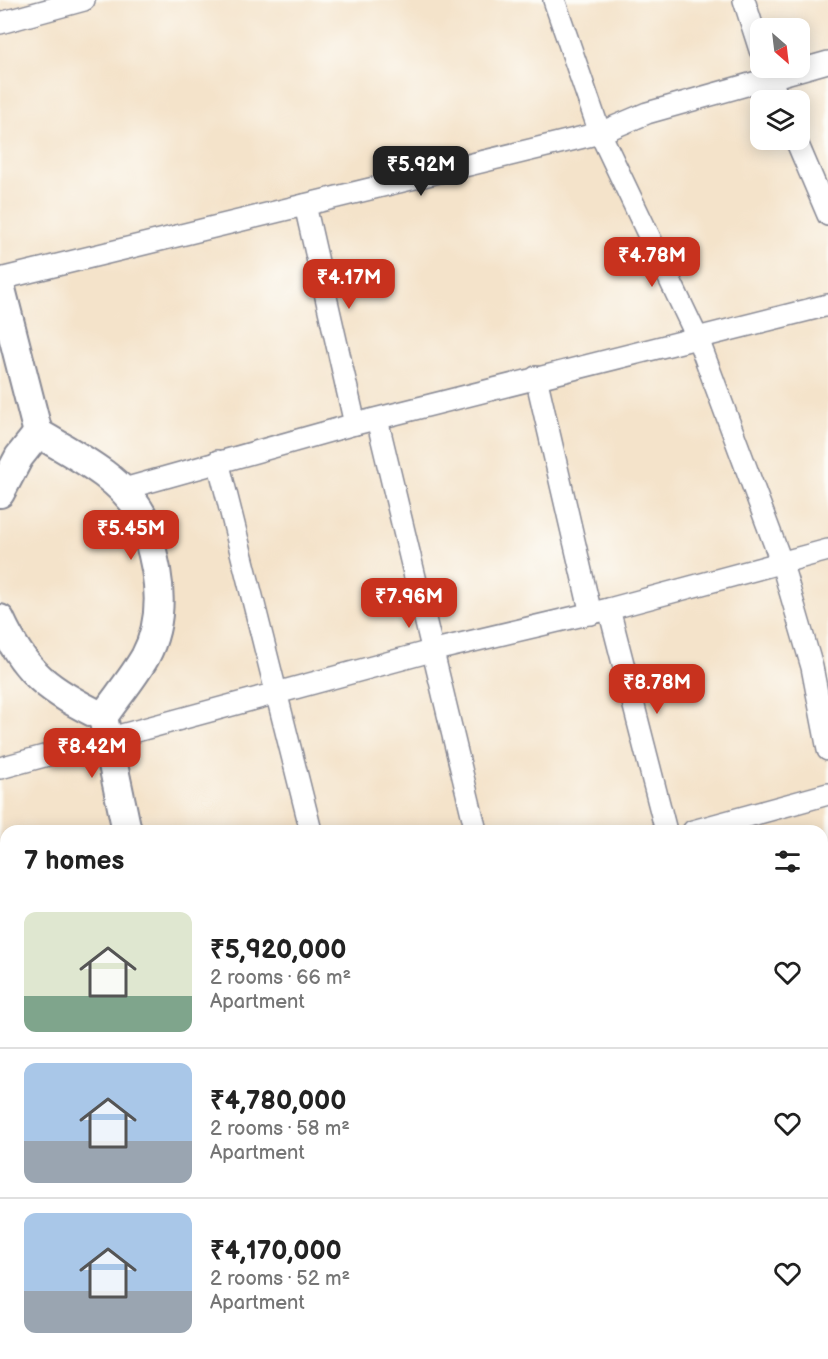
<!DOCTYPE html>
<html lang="en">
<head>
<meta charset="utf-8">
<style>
  :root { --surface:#fff; --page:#f2f2f2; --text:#222; --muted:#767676; --line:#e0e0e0; --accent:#c8321e }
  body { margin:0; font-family:"Balsamiq Sans",sans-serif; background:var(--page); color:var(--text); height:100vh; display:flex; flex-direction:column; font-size:22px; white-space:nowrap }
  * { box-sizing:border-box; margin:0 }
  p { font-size:20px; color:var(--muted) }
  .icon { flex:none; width:33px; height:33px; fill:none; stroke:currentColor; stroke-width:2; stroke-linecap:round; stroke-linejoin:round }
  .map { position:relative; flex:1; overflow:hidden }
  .panel { position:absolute; left:0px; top:825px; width:828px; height:534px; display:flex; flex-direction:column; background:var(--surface); border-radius:18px 18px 0 0; box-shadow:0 3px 15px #0003 }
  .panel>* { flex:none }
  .needle { width:39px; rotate:152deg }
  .buttons { position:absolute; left:750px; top:18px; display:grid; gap:12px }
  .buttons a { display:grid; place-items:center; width:60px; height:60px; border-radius:12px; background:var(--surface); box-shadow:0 3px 15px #0003; font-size:30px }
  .price { position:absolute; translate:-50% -51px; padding:0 14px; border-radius:12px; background:var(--accent); color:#fff; font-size:20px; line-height:39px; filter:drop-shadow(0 2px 3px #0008) }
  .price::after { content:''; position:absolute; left:50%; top:36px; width:18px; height:14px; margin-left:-9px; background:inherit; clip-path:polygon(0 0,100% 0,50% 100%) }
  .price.on { background:#222; color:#fff }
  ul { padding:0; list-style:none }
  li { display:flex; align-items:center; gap:18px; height:150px; padding:0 24px }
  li+li { border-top:2px solid var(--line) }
  li span { display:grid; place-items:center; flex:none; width:168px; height:120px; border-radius:12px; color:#555 }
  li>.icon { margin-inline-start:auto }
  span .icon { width:72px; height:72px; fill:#fffc; stroke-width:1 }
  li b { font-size:26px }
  h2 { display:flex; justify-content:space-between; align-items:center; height:72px; padding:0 24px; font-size:26px }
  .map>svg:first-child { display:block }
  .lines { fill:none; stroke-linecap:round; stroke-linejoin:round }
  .street-casing { stroke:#888994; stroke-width:24 }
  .secondary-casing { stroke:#888994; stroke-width:32 }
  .street { stroke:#fff; stroke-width:21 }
  .secondary { stroke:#fff; stroke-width:28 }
</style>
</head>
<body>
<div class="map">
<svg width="828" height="1359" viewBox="0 0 828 1359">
  <rect width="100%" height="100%" fill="#fdfcf7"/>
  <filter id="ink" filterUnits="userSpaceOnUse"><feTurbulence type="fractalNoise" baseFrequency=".0167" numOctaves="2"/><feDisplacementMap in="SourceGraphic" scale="12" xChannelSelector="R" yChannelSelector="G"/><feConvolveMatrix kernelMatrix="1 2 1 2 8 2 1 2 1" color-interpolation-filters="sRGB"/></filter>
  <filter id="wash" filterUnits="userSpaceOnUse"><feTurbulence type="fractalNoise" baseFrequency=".008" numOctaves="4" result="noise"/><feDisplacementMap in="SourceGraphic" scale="24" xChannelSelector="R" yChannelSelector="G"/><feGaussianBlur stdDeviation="1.35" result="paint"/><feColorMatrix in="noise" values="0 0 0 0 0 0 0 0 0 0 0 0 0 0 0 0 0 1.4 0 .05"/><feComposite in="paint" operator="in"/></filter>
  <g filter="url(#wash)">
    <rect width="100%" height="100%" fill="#f4e3ca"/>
  </g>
  <g filter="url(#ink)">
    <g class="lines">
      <g class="street-casing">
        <g id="street">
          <polyline points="554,0 600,133 698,339 782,564 812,667 828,750"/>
          <polyline points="744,0 760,50"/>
          <polyline points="0,23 84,0"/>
          <polyline points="766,68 779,100"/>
          <polyline points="796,140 828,215"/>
          <polyline points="305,205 355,424"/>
          <polyline points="0,279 600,133 647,113 828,62"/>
          <polyline points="536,377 591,614"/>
          <polyline points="377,419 476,831"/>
          <polyline points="218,461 311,831"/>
          <polyline points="120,490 355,424 828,305"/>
          <polyline points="609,609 666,831"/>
          <polyline points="0,768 435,650 609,609 828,550"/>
          <polyline points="693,831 828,794"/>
          <polyline points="822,982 828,980"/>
          <polyline points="0,1003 6,1001"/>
          <polyline points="0,1106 6,1131"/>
          <polyline points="0,1186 6,1185"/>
          <polyline points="822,1238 828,1237"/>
          <polyline points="57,1353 59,1359"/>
          <polyline points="439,1353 440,1359"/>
          <polyline points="607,1353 609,1359"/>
          <polyline points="782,1353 783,1359"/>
          <polyline points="342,1359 365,1353"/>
        </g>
      </g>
      <g class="secondary-casing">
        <g id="secondary">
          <path d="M0 285 38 433C73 454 121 477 142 515 145 521 146 530 148 537 160 575 165 620 145 657 133 678 116 698 103 717L127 831"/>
          <polyline points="0,493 19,457 38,433"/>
          <path d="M0 619C25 674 50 691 103 717"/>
          <polyline points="246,1353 247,1359"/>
        </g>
      </g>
      <use href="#street" class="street"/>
      <use href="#secondary" class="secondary"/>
    </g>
  </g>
</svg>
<div class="buttons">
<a><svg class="needle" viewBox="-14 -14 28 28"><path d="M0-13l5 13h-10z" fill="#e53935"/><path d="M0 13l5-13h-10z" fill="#767676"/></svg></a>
<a><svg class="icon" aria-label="layers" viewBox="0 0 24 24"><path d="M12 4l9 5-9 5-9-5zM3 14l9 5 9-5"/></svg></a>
</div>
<b class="price on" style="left:421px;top:197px">₹5.92M</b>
<b class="price" style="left:652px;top:288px">₹4.78M</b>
<b class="price" style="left:349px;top:310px">₹4.17M</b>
<b class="price" style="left:131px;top:561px">₹5.45M</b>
<b class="price" style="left:409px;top:629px">₹7.96M</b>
<b class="price" style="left:657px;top:715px">₹8.78M</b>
<b class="price" style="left:92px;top:779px">₹8.42M</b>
<section class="panel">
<h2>7 homes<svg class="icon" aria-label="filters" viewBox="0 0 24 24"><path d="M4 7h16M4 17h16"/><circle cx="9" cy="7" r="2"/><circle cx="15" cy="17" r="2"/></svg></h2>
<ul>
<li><span style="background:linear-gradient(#dfe7d0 70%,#7fa58c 0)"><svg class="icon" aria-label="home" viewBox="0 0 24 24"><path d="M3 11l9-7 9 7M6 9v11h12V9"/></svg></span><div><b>₹5,920,000</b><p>2 rooms · 66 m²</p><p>Apartment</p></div><svg class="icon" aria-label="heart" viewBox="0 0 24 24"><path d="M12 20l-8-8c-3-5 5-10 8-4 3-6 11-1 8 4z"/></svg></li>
<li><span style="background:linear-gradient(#a9c7e8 65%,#9aa5b1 0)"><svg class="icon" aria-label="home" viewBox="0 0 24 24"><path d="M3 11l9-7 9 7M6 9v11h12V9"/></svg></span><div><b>₹4,780,000</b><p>2 rooms · 58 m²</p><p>Apartment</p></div><svg class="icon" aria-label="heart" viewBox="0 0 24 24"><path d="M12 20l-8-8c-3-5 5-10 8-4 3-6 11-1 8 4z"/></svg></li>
<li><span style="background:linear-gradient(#a9c7e8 65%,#9aa5b1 0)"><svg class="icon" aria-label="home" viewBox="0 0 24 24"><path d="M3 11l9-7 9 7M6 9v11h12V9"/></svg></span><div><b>₹4,170,000</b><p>2 rooms · 52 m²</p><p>Apartment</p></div><svg class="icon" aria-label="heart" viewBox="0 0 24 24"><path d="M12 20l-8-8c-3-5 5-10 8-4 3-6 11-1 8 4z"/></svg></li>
</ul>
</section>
</div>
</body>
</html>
